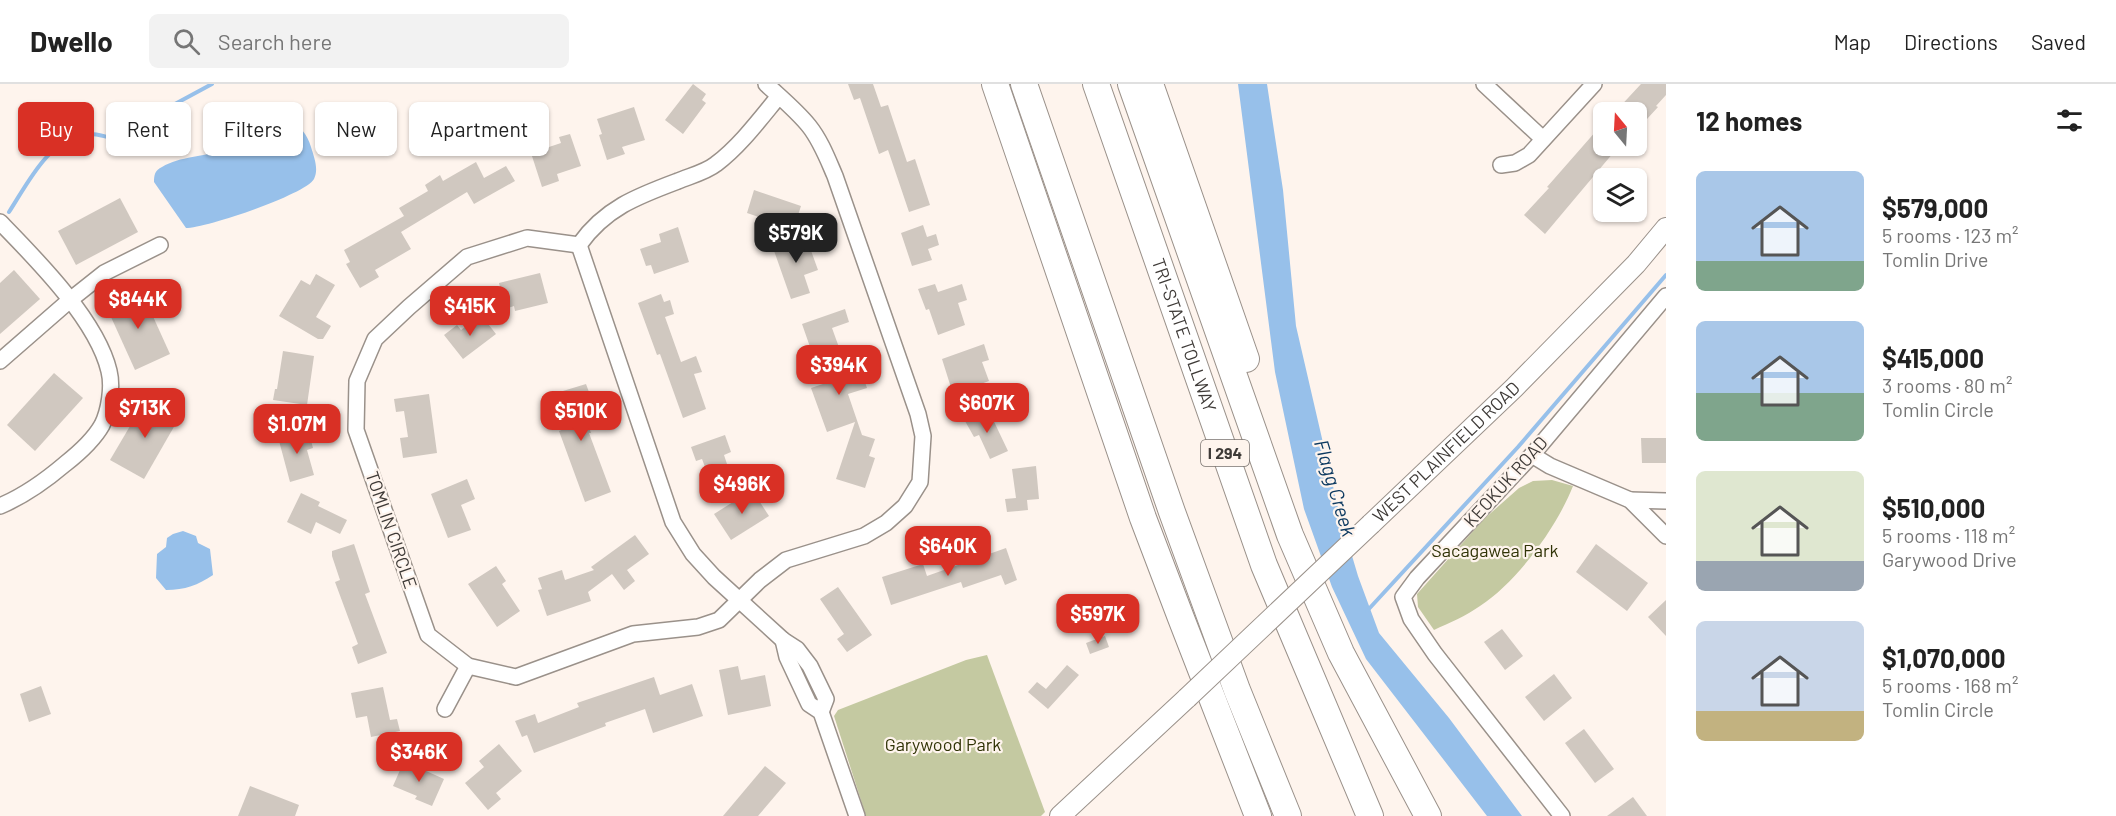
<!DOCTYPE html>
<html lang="en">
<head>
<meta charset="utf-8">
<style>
  :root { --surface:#fff; --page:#f2f2f2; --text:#222; --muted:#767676; --line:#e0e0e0; --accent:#d93025 }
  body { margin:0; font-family:Barlow,sans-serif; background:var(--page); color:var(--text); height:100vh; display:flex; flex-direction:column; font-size:22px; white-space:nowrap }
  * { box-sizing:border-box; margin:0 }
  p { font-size:20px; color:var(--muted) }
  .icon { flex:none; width:33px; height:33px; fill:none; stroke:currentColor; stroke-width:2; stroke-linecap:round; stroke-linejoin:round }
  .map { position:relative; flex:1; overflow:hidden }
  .panel { display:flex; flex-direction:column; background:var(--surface); width:450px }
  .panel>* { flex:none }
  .banner { position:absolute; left:18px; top:18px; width:570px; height:54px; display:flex; gap:12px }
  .needle { width:39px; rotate:342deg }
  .tools { position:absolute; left:1593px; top:18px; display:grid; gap:12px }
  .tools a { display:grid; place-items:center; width:54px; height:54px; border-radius:9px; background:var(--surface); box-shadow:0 2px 4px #0004; font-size:30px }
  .price { position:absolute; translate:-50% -51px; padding:0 14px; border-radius:12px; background:var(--accent); color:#fff; font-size:20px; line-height:39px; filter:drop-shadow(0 2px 3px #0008) }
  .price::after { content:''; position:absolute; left:50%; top:36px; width:18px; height:14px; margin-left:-9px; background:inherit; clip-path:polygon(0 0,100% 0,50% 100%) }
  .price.current { background:#222; color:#fff }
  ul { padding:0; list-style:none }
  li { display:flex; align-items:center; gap:18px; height:150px; padding:0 30px }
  li span { display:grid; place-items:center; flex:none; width:168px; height:120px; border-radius:9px; color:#555 }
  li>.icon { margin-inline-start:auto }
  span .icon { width:72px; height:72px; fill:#fffc; stroke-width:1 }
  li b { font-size:26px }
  h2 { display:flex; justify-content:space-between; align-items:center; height:72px; padding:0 30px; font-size:26px }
  .chip { padding:0 21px; border-radius:9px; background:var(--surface); box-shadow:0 2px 4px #0004; font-size:21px; line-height:54px }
  .chip.current { background:var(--accent); color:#fff }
  header { display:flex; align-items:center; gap:36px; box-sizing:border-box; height:84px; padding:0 30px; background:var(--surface); border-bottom:2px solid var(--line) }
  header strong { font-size:28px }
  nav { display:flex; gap:33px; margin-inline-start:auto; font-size:21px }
  .search { width:420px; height:54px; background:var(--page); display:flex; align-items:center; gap:15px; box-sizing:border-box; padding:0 21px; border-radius:9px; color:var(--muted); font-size:22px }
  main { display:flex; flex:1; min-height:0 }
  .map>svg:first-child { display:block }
  .green { fill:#c4c9a1 }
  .water { fill:#97c0ea }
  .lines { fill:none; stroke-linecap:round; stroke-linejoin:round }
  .stream { stroke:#97c0ea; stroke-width:4 }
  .building { fill:#d0c8c0 }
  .minor-casing { stroke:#9a918a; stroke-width:18 }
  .secondary-casing { stroke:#9a918a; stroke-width:22 }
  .motorway-casing { stroke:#9a918a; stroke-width:28 }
  .minor { stroke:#fff; stroke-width:15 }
  .secondary { stroke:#fff; stroke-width:20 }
  .motorway { stroke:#fff; stroke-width:26 }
  .secondary-bridge-casing { stroke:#9a918a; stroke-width:22; stroke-linecap:butt }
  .secondary-bridge { stroke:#fff; stroke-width:20 }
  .labels { text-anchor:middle; stroke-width:4.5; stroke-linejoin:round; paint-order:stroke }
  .shield { fill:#fef4ed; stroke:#78726e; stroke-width:1.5 }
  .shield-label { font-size:16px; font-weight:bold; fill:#3e3a37 }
  .street-label { font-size:18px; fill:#3e3a37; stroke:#fef4ed }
  .park-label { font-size:18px; fill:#303306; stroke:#fef4ed }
  .water-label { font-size:20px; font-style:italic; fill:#0d3a61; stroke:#fef4ed }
</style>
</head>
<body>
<header>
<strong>Dwello</strong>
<div class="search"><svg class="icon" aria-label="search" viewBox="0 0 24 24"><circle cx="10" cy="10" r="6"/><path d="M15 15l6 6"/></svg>Search here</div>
<nav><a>Map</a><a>Directions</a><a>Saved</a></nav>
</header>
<main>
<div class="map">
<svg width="1666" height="732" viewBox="0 0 1666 732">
  <rect width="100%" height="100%" fill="#fef4ed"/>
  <g class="green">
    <path d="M1552 396 1573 402C1557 443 1517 498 1480 522 1466 532 1449 539 1434 546L1418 523 1417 510 1484 435 1519 404 1533 397Z"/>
    <polygon points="987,571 1045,728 1041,732 866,732 834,632 838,626 966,576"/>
  </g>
  <g class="water">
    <polygon points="1238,0 1267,0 1283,106 1296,242 1339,428 1358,492 1379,549 1449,634 1522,732 1487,732 1366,575 1332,503 1304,425 1275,288"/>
    <path d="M288 37C301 42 307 50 311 63 314 73 319 85 314 95 305 111 205 144 186 144L154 98C154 91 155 86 162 83 180 72 204 73 225 66 245 58 267 40 288 37Z"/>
    <path d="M183 447 196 452 198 459 210 465 213 491C198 501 185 506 166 506L156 494 157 470 166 463 167 454 173 450Z"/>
  </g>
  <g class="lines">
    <g class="stream">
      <path d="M9 128C28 99 49 53 89 50 96 49 105 53 112 54L212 0"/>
      <polyline points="1367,527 1518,363 1666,191"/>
    </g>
  </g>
  <g class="building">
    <polygon points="693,0 706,10 702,16 706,19 683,50 665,36"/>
    <polygon points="848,0 873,0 881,23 888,21 907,78 915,75 930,121 909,128 888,66 879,70 860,14 854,16"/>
    <polygon points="1641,0 1666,0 1666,11 1656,22 1658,23 1636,47 1636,28 1615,28"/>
    <polygon points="634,23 645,56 622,63 625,70 607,76 599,51 602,50 597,35"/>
    <polygon points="1604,38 1604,62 1619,62 1545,150 1524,131 1549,104 1547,103"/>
    <polygon points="570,50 581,82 557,90 559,97 542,103 531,69 561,59 559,53"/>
    <polygon points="476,78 484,94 506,82 515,97 474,120 467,108 401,148 411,165 375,186 379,193 360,204 346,180 350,178 344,166 404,132 399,124 428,107 425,101 440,91 443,97"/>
    <polygon points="754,106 801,122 796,137 782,132 779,140 747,129"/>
    <polygon points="120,114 138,148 76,181 58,147"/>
    <polygon points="923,141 927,153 936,150 939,161 928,165 932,176 912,182 901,149"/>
    <polygon points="678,143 689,178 654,190 651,181 646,182 640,165 661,158 659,150"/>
    <polygon points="805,150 818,186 804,191 810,209 791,215 772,161"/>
    <polygon points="14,186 40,215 0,250 0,199"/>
    <polygon points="540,189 548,219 515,227 514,222 505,225 499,199"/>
    <polygon points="316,190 335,201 316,233 331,242 323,255 318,255 279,232 301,196 310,201"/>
    <polygon points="935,200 938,208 962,200 967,216 958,219 965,241 938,251 929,225 926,226 918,205"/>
    <polygon points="141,206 170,270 135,286 106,222"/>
    <polygon points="661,210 664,218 670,216 674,230 665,233 681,278 696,272 702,288 694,290 706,325 683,334 660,270 657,271 638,219"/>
    <polygon points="845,225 849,238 832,244 849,291 861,286 867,304 848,310 862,351 875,355 869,372 875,374 865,404 836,395 855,338 827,348 811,304 823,300 802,240"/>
    <polygon points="481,231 496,250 463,275 444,251 457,241 461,246"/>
    <polygon points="984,260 989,276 982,278 989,297 953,310 942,275"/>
    <polygon points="283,267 314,272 307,321 273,316 275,305 277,305"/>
    <polygon points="54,289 83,314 35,367 7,341"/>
    <polygon points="586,300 593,319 582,323 591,349 589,349 611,408 585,418 559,347 564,345 553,310"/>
    <polygon points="429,310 437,369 403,374 400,354 408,353 404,327 396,328 394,315"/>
    <polygon points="146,315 179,334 144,395 110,376"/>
    <polygon points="988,325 1008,367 990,375 979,351 974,353 965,337"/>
    <polygon points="308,345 313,364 307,366 314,391 290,398 278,353"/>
    <polygon points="725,351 731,368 724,371 730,389 710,396 702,375 696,377 691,363"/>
    <polygon points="1641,354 1666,354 1666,379 1642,379"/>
    <polygon points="1036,382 1039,415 1027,416 1028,426 1007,428 1005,415 1016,414 1012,385"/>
    <polygon points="467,395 475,415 461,421 471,446 448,454 431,410"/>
    <polygon points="752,406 769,432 731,456 714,430"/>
    <polygon points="301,409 320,418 318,422 347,436 340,450 316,438 311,450 287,438"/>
    <polygon points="635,451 649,470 627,486 635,497 624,506 612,490 588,508 591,517 547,532 538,506 542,505 538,494 562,486 565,496 594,486 591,483"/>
    <polygon points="354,460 370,508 365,510 387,569 358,580 352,563 358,560 335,498 340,496 332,472 332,467"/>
    <polygon points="1596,460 1648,499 1627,527 1576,488"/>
    <polygon points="1006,464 1017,496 1005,501 1001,491 963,504 961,498 891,521 882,493 923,480 927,492"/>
    <polygon points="496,482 506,497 502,500 520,527 497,543 468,500"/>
    <polygon points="838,503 872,551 847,568 837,555 844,550 820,515"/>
    <polygon points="1666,516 1666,552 1648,533"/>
    <polygon points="1502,545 1523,572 1505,586 1484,558"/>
    <polygon points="1105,552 1109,563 1090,570 1086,559"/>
    <polygon points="1067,581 1079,591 1048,625 1028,608 1037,598 1046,605"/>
    <polygon points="738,582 741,596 765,591 771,622 728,631 719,586"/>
    <polygon points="1554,590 1572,614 1544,637 1525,613"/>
    <polygon points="654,593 660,611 692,600 703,632 653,649 645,625 605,639 606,642 534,669 527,651 522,653 515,637 535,630 538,639 579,623 577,619"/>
    <polygon points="41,602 51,630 29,638 20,610"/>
    <polygon points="383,603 390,636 397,635 400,647 371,653 367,632 356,634 351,609"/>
    <polygon points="1584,645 1614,685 1595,699 1565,659"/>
    <polygon points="499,660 522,687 496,709 501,715 488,726 465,699 484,683 479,677"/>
    <polygon points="404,677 444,695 432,722 415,715 417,712 393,702"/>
    <polygon points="765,682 786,699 758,732 723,732"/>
    <polygon points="250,702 299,721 295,732 238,732"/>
    <polygon points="1633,713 1647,732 1607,732"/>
  </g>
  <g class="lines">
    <g class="minor-casing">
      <g id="minor">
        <path d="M766 0C780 13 797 27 809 42 821 57 828 76 835 92L918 330 923 352 920 398 905 422 886 439 864 452 786 476 760 496 719 536 698 543 633 550 516 593 468 582 428 551 356 346 357 297 375 255 409 223 467 173 527 154 579 161C605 124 638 112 678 97 690 92 706 88 716 80 740 62 760 35 779 12"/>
        <polyline points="1484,0 1543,55"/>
        <polyline points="1501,81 1515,79 1529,71 1594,0"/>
        <path d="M0 138C36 175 97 236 109 287 113 303 109 327 102 341 93 357 79 369 65 380 45 397 24 412 0 422"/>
        <polyline points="579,161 673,438 693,470 714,493 783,556 797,565 810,582 826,615 821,628"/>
        <polyline points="0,277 70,216 104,189 160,161"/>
        <polyline points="1532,371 1550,382 1630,416 1666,452"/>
        <polyline points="1630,416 1666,417"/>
        <polyline points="783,556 787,573 809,620 821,628 857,732"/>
        <polyline points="445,625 468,582"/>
        <polyline points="1562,732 1435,570 1411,535 1403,513 1417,494 1532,371 1666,212"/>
      </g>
    </g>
    <g class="secondary-casing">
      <g id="secondary">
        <path id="s1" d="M1371 440 1514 304 1636 180 1666 144"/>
        <polyline points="1060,732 1187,614"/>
      </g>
    </g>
    <g class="motorway-casing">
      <g id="motorway">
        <polyline points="995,0 1143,434 1181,534 1258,732"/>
        <polyline points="1024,0 1172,428 1237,606 1288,732"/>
        <path id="s2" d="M1096 0 1264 481 1370 732"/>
        <polyline points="1131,0 1290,451 1341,569 1428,732"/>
        <polyline points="1150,0 1246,275"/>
      </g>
    </g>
    <use href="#minor" class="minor"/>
    <use href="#secondary" class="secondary"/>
    <use href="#motorway" class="motorway"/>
    <g class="secondary-bridge-casing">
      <polyline id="secondary-bridge" points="1187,614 1371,440"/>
    </g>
    <use href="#secondary-bridge" class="secondary-bridge"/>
  </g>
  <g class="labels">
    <rect class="shield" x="1201" y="356" width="48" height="26" rx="4.5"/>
    <g class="shield-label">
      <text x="1225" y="375">I 294</text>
    </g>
    <g class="street-label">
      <text dy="6" stroke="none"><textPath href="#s2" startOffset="266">TRI-STATE TOLLWAY</textPath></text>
      <text dy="6" stroke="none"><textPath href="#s1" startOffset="104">WEST PLAINFIELD ROAD</textPath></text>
      <text transform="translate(1506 398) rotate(-48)" y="6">KEOKUK ROAD</text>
      <text transform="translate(391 446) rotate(71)" y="6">TOMLIN CIRCLE</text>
    </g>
    <g class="park-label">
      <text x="1495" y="473">Sacagawea Park</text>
      <text x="943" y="667">Garywood Park</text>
    </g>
    <g class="water-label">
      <text transform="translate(1335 404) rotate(73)" y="7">Flagg Creek</text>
    </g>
  </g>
</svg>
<div class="tools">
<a><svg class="needle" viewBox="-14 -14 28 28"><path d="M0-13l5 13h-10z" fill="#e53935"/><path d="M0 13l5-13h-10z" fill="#767676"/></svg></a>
<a><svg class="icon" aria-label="layers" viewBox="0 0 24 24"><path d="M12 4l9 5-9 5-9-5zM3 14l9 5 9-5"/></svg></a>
</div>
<b class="price current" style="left:796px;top:180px">$579K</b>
<b class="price" style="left:138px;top:246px">$844K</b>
<b class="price" style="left:470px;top:253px">$415K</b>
<b class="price" style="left:839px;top:312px">$394K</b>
<b class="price" style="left:987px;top:350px">$607K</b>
<b class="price" style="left:145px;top:355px">$713K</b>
<b class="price" style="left:581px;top:358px">$510K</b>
<b class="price" style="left:297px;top:371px">$1.07M</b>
<b class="price" style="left:742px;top:431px">$496K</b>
<b class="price" style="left:948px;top:493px">$640K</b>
<b class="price" style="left:1098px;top:561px">$597K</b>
<b class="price" style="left:419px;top:699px">$346K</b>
<div class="banner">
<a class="chip current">Buy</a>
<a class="chip">Rent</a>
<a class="chip">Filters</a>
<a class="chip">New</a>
<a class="chip">Apartment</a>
</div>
</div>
<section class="panel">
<h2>12 homes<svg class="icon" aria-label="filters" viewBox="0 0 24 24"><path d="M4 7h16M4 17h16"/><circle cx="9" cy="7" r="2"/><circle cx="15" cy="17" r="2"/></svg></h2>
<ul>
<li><span style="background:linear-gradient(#a9c7e8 75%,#7fa58c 0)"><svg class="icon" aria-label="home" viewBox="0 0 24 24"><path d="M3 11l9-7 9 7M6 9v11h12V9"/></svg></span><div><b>$579,000</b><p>5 rooms · 123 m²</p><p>Tomlin Drive</p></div></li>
<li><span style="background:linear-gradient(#a9c7e8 60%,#7fa58c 0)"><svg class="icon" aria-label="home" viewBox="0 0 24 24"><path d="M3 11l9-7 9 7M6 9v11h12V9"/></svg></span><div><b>$415,000</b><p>3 rooms · 80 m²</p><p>Tomlin Circle</p></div></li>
<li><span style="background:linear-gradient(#dfe7d0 75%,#9aa5b1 0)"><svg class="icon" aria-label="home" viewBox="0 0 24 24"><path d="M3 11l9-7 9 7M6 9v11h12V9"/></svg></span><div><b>$510,000</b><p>5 rooms · 118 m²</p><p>Garywood Drive</p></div></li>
<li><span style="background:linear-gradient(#c9d6e8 75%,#c2b280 0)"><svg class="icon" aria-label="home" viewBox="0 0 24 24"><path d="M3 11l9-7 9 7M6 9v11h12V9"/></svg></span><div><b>$1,070,000</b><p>5 rooms · 168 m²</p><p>Tomlin Circle</p></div></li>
</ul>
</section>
</main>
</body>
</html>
